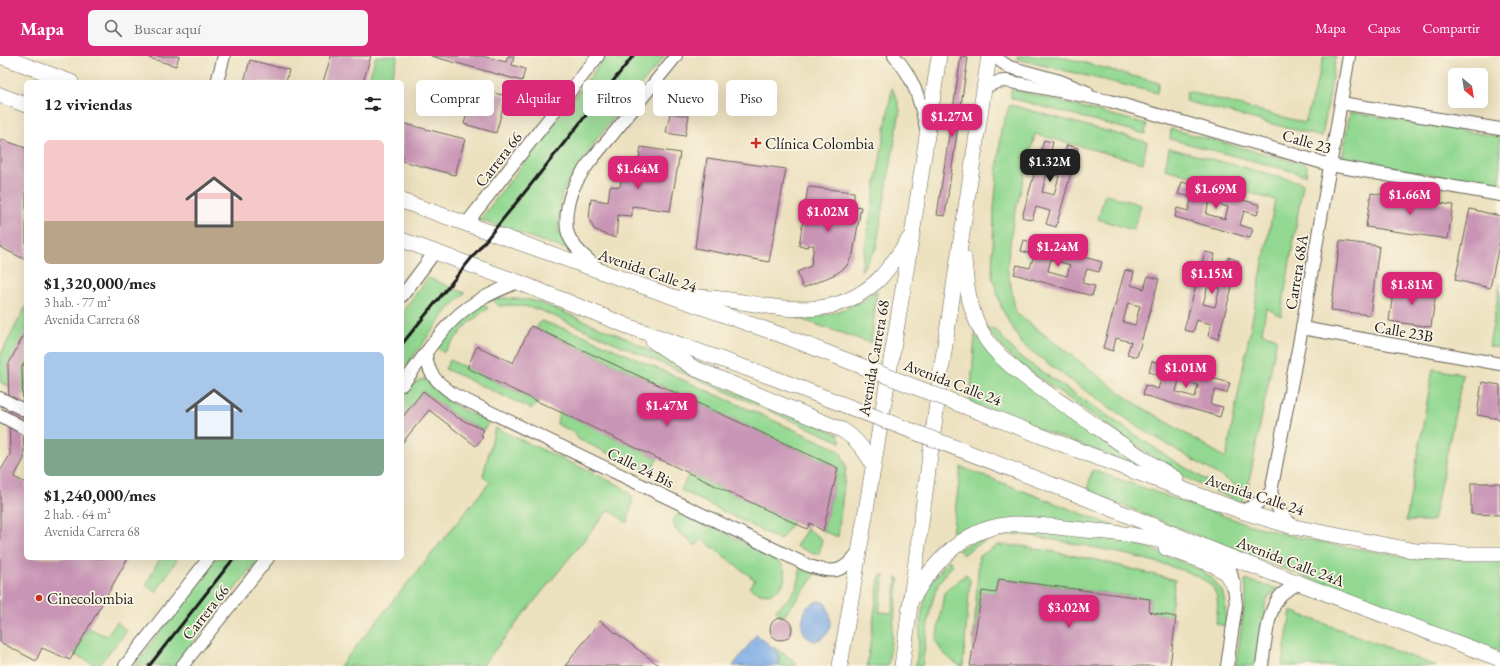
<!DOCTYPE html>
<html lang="es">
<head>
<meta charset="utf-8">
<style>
  :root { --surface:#fff; --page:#f6f6f6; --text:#222; --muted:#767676; --accent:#db2777 }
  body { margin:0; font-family:"EB Garamond",serif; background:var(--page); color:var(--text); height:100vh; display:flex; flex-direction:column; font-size:15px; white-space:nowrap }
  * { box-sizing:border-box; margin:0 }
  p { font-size:13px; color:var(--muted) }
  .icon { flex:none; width:22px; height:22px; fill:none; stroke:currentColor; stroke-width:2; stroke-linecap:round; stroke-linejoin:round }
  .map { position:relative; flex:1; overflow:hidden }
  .panel { position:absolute; left:24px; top:24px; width:380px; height:480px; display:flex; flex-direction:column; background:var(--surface); border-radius:6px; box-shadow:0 4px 16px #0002 }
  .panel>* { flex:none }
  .guide { position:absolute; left:416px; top:24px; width:380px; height:36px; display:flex; gap:8px }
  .needle { width:26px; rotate:150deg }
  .tools { position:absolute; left:1448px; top:12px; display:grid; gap:8px }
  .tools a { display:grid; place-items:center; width:40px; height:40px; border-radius:6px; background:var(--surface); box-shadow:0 4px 16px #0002; font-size:20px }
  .price { position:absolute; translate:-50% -34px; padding:0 9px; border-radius:8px; background:var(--accent); color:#fff; font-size:13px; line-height:26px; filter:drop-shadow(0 1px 2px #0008) }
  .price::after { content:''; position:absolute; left:50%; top:24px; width:12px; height:9px; margin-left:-6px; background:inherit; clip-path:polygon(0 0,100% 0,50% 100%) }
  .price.on { background:#222; color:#fff }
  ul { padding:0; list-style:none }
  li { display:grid; align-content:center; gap:8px; height:212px; padding:0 20px }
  li span { display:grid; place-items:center; height:124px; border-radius:6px; color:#555 }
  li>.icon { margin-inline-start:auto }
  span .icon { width:72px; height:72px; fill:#fffc; stroke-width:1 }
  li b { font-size:17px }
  h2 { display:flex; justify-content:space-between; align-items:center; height:48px; padding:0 20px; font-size:17px }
  .pill { padding:0 14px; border-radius:6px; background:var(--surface); box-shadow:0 4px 16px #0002; font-size:14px; line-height:36px }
  .pill.on { background:var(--accent); color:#fff }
  header { display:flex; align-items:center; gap:24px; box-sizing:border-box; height:56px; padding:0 20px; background:var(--accent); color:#fff }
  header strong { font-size:19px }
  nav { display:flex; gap:22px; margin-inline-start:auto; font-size:14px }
  .search { width:280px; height:36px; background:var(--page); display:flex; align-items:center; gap:10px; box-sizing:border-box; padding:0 14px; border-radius:6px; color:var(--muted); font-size:15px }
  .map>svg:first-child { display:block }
  .green { fill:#92d891; stroke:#577a56 }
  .water { fill:#7babe5; stroke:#4c6480 }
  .building { fill:#c995b6; fill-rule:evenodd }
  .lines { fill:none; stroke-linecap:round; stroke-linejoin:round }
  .minor-casing { stroke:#656155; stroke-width:14 }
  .major-casing { stroke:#656155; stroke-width:16 }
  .minor { stroke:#fff; stroke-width:12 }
  .major { stroke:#fff; stroke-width:15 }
  .rail { stroke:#1c1c1c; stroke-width:3 }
  .major-bridge-casing { stroke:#656155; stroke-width:16; stroke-linecap:butt }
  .major-bridge { stroke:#fff; stroke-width:15 }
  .poi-dot { fill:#c8321e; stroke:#fcf5e5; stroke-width:1.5 }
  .labels { text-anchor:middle; stroke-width:3.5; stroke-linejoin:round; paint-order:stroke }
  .street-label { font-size:16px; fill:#1c1c1c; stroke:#fcf5e5 }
  .poi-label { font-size:16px; fill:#1c1c1c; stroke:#fcf5e5; text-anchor:start }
</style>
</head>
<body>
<header>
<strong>Mapa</strong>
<div class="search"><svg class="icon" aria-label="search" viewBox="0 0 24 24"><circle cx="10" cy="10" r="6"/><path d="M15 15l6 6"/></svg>Buscar aquí</div>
<nav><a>Mapa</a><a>Capas</a><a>Compartir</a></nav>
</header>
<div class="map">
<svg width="1500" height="610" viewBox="0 0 1500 610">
  <rect width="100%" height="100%" fill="#fcf5e5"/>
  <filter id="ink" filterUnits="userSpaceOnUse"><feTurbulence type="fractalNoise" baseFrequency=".025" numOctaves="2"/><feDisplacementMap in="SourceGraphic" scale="8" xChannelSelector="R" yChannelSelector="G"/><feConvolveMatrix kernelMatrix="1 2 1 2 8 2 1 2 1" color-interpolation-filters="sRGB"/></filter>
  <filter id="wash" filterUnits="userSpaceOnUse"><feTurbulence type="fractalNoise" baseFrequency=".012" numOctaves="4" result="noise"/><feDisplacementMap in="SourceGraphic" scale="16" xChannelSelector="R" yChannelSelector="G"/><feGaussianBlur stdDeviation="0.9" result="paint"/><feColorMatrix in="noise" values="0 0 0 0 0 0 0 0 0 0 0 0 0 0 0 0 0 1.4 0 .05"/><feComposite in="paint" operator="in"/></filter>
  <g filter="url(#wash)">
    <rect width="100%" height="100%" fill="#ece1bf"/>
    <g class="green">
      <polygon points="376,0 398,0 390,26 368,26"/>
      <polygon points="606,0 665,0 598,81 562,137 559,158 559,175 568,194 480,164"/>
      <polygon points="1017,0 1059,0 1159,27 1157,37 1017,3"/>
      <polygon points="1324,0 1336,0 1322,81 1185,45 1187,35 1305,67"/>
      <polygon points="892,32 897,43 900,54 876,193 861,215"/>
      <polygon points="1011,33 1147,68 1145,78 1011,42"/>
      <polygon points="1010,49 1147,86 1143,107 1035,78 1013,165 1007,211 1016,257 1130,344 1226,402 1275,144 1165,113 1169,92 1303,127 1281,260 1266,252 1262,277 1277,282 1247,436 1140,372 1069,323 1022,288 1002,253 992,220 994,153 1001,74"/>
      <polygon points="1350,56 1500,81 1500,131 1342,103"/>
      <polygon points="1171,73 1307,109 1306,119 1170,83"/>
      <polygon points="1105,138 1141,149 1133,174 1098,163"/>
      <polygon points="428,222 465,237 447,255 402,315 402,256"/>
      <polygon points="1500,228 1500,292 1489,290"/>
      <path d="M877 235 871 287 797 262C833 260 847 254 877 235Z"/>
      <path d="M504 242 530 244 541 247 628 283 687 316 838 378 841 386 540 254C526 250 513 248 499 250L492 243Z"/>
      <polygon points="482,247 488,252 469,267 443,297 437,291 457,267"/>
      <polygon points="26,250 26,339 0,326 0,300"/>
      <polygon points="541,265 583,279 835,392 841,397 846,410 838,481 823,475 838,412 536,272"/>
      <polygon points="986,272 995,273 1017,299 1174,405 1213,428 1242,440 1243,447 1214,435 1174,416 1017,306 1006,296"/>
      <polygon points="975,279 1150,415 970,347"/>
      <polygon points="450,304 539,346 532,353 445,313"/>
      <polygon points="1433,313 1463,318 1433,465 1406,465"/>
      <path d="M424 323C433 327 442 342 452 348 463 355 477 360 489 366L484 374 458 362 423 335 402 362C402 356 400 347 402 342 405 334 416 324 424 323Z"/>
      <polygon points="559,355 658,402 650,417 578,383 575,377 557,368"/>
      <polygon points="495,372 621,430 632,440 632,448 627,467 609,453 482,610 340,610 490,426 483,420"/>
      <polygon points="961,411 1122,473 1016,464 951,486"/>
      <polygon points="1092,414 1247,468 1297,481 1335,489 1403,500 1500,505 1500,596 1165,467 1087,435"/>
      <polygon points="689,417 793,466 780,484 681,434"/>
      <path d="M679 457H685L693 459 781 507C794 528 772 549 749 531L755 524 702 483 696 490 676 474 674 470 673 463Z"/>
      <path d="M1021 472 1129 484 1199 513 1211 521 1222 535 1225 546 1226 570 1216 568C1217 556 1220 542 1213 532 1197 507 1054 484 1020 478 996 479 982 484 963 499L958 494 984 479Z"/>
      <polygon points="807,473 822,483 819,498 810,496 796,490"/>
      <polygon points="999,489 1022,490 1092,503 1175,524 1170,560 1149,556 1150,543 999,523 996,537 982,536 973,593 979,500"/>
      <polygon points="160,502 178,502 156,536 146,529"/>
      <polygon points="216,502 259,502 175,610 134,610"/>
      <path d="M949 504 953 509C947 516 939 524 936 534 927 558 926 585 922 610H916L922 555 929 529Z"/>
      <path d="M800 512 816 518 783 561 775 554C790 543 801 531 800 512Z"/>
      <path d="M966 518 970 524 963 610H960C950 603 941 597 936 585L944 537Z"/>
      <polygon points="884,519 879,556 892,557 897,522 899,522 888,610 867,610 879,523 881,520"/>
      <polygon points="1245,524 1278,533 1271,538 1266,545 1255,610 1236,610 1246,538"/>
      <polygon points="1291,555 1436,610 1282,610"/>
      <polygon points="117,566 127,575 98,610 74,598 88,572 107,580"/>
      <polygon points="774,591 797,607 796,610 780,610 779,599"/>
    </g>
    <g class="water">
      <path d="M818 545 825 547C834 563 834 580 814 585 798 578 801 564 807 551Z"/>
      <path d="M756 579C769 588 779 593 780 610H733Z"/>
    </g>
    <g id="blocks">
      <g class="building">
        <polygon points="149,0 179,0 176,10 149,2"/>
        <polygon points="331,0 371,0 363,26 323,26"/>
        <polygon points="431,0 482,0 506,6 508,0 514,0 512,9 525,13 522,25"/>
        <polygon points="961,0 968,1 945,160 937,159"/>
        <polygon points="250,4 289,14 286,26 244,26"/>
        <polygon points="474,32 506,40 496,77 464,68"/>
        <polygon points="670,57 689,60 685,80 666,77"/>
        <polygon points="402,67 465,83 455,119 402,105"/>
        <polygon points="0,83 26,92 26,204 0,191"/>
        <path d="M1044 84 1053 86 1050 99 1063 102 1067 89 1078 92 1056 171 1046 168 1050 155 1036 151 1032 164 1022 161ZM1047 117 1059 120 1054 139 1042 136Z"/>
        <polygon points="641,91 680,97 670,155 632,150 632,160 618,159 616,182 604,178 594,173 589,163 591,143 608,146 610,130 620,131 622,115 637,117"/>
        <polygon points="707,102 786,113 769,206 695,192"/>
        <path d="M1182 126 1260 149 1257 159 1244 155 1240 169 1253 173 1250 182 1175 161 1177 152 1188 155 1192 141 1178 138ZM1209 146 1228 151 1225 163 1206 158Z"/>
        <polygon points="808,131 854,136 854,150 861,151 853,198 846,211 836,218 803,232 797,216 811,210 814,189 808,189 808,191 799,190"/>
        <polygon points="1371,137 1453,149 1448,183 1366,171"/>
        <polygon points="1470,153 1500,160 1500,184 1490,232 1455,224"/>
        <path d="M1024 184 1102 206 1099 216 1087 213 1082 227 1095 230 1092 240 1014 218 1017 209 1030 212 1034 199 1021 195ZM1051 203 1070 209 1067 220 1048 215Z"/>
        <polygon points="1340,185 1379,190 1370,259 1331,254"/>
        <path d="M1205 196 1215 198 1211 211 1225 215 1228 201 1239 205 1218 283 1208 280 1211 268 1197 264 1193 276 1184 274ZM1208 229 1220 232 1215 251 1203 248Z"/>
        <path d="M1125 214 1134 216 1131 229 1144 233 1148 220 1159 223 1137 301 1127 298 1131 286 1116 282 1113 295 1103 292ZM1128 247 1140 250 1135 269 1123 266Z"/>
        <polygon points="1394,230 1436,236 1431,271 1389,265"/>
        <polygon points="531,270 838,412 823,475 810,467 807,473 467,312 477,290 513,307"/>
        <polygon points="26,275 26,304 22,311 24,403 14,421 26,427 26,502 128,502 70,604 42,592 36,605 0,586 0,413 1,414 10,399 8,309"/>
        <path d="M1152 305 1230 327 1227 337 1215 334 1210 348 1223 351 1220 361 1143 339 1145 329 1158 333 1162 320 1149 316ZM1179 324 1198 329 1195 341 1176 336Z"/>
        <polygon points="1482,326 1500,329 1500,363 1477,359"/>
        <polygon points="423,335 458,362 484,374 481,379 483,381 476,390 429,354 402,387 402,362"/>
        <polygon points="1471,427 1500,427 1500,459 1471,458"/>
        <polygon points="999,523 1150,543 1149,556 1176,561 1170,610 970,610 982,535 996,537"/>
        <circle cx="781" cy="573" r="11"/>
        <polygon points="600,565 660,610 565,610"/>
      </g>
    </g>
  </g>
  <g filter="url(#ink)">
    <use href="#blocks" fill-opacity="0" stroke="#656155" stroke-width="1"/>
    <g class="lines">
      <g class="minor-casing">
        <g id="minor">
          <path d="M894 0C914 21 920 45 926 72"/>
          <polyline points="993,0 1009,11 1060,25 1087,36"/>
          <polyline points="217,26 224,0"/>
          <path d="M984 33C991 27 997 25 1006 25L1110 45 1330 109 1500 139"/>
          <polyline points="1341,47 1500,73"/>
          <polyline points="466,168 598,0"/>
          <path d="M599 213C588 203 570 190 567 174 565 161 568 146 572 135 581 114 598 96 613 78 634 52 655 26 676 0"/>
          <polyline points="402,240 435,196"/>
          <polyline points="1302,272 1500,308"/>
          <path d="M426 298C428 319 436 325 453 338L809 510C835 518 843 517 859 495"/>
          <path d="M402 329C424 301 445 264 476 246 489 238 504 232 518 226"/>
          <polyline points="0,342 26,355"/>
          <polyline points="0,359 26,373"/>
          <path d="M1241 455C1254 451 1261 445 1271 436"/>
          <path d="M1294 470C1281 461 1276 450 1271 436L1302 272 1349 0"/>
          <polyline points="1227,500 1234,530 1236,549 1227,610"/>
          <polyline points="125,610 209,502"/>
          <polyline points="182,610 268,502"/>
          <path d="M1262 610C1265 590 1267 553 1281 539 1286 534 1293 531 1299 527"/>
        </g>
      </g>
      <g class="major-casing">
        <g id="major">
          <polyline points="0,0 71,26"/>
          <polyline points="0,39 26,49"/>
          <polyline points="402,145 784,280"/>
          <polyline points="402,184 518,226 630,271 774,322"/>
          <path d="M964 202C966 231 970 259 986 283 1005 311 1045 335 1072 354 1107 378 1140 402 1176 423"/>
          <path d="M684 240C702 241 719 242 736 245 787 253 833 264 876 226 889 214 899 198 909 183"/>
          <path d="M653 285 694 312 842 374C857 383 865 395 874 410"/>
          <polyline points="1085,397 1241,455 1294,471 1416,495 1464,498 1500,498"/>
          <polyline points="1071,436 1227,500 1500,603"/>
          <polyline points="1166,492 1214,509 1226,517 1234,530"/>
          <path d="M914 540C936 503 966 471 1013 468 1033 467 1054 471 1074 473 1093 475 1112 476 1131 479 1148 482 1165 486 1182 489"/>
          <polyline points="840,610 912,179 939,0"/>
          <polyline points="902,610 943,302 989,0"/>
        </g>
      </g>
      <use href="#minor" class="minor"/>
      <use href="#major" class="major"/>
      <g class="rail">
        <polyline points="402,288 537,121 633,0"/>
        <polyline points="149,610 234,502"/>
      </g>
      <g class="major-bridge-casing">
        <g id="major-bridge">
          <polyline points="784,280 1085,397"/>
          <polyline points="774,322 1071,436"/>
        </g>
      </g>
      <use href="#major-bridge" class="major-bridge"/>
    </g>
  </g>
  <g class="poi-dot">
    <path d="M754 81h4v4h4v4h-4v4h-4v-4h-4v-4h4z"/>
    <circle cx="39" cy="542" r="4"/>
  </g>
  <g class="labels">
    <g class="street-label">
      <text transform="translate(1307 85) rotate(16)" y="6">Calle 23</text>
      <text transform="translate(498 103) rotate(-52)" y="6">Carrera 66</text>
      <text transform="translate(648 214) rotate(19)" y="6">Avenida Calle 24</text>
      <text transform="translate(1296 216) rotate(-81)" y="6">Carrera 68A</text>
      <text transform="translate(1404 275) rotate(10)" y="6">Calle 23B</text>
      <text transform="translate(873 302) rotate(-80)" y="6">Avenida Carrera 68</text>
      <text transform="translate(953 326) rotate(21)" y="6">Avenida Calle 24</text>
      <text transform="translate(641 411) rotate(26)" y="6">Calle 24 Bis</text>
      <text transform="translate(1255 438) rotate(18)" y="6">Avenida Calle 24</text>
      <text transform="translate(1291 505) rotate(21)" y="6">Avenida Calle 24A</text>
      <text transform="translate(205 556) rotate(-52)" y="6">Carrera 66</text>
    </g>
    <g class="poi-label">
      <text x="765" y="93">Clínica Colombia</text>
      <text x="47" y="548">Cinecolombia</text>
    </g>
  </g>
</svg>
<div class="tools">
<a><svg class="needle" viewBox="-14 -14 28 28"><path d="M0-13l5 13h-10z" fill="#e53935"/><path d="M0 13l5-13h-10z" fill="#767676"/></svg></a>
</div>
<b class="price" style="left:952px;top:82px">$1.27M</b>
<b class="price on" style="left:1050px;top:127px">$1.32M</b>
<b class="price" style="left:638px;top:134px">$1.64M</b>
<b class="price" style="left:1216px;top:154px">$1.69M</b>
<b class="price" style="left:1410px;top:160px">$1.66M</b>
<b class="price" style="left:828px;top:177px">$1.02M</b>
<b class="price" style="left:1058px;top:212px">$1.24M</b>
<b class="price" style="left:1212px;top:239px">$1.15M</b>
<b class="price" style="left:1412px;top:250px">$1.81M</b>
<b class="price" style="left:1186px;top:333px">$1.01M</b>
<b class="price" style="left:667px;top:371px">$1.47M</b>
<b class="price" style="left:1069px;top:573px">$3.02M</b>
<div class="guide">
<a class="pill">Comprar</a>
<a class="pill on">Alquilar</a>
<a class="pill">Filtros</a>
<a class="pill">Nuevo</a>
<a class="pill">Piso</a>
</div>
<section class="panel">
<h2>12 viviendas<svg class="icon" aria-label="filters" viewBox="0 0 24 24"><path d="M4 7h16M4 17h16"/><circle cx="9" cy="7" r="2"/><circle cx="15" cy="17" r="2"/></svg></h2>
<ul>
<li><span style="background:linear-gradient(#f6c9c9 65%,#b9a48a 0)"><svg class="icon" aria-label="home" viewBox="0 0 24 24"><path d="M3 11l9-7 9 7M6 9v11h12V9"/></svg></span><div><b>$1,320,000/mes</b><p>3 hab. · 77 m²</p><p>Avenida Carrera 68</p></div></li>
<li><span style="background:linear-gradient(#a9c7e8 70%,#7fa58c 0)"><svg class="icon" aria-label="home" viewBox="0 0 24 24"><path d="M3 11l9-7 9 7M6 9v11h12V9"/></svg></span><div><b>$1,240,000/mes</b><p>2 hab. · 64 m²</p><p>Avenida Carrera 68</p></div></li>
</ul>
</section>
</div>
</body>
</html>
